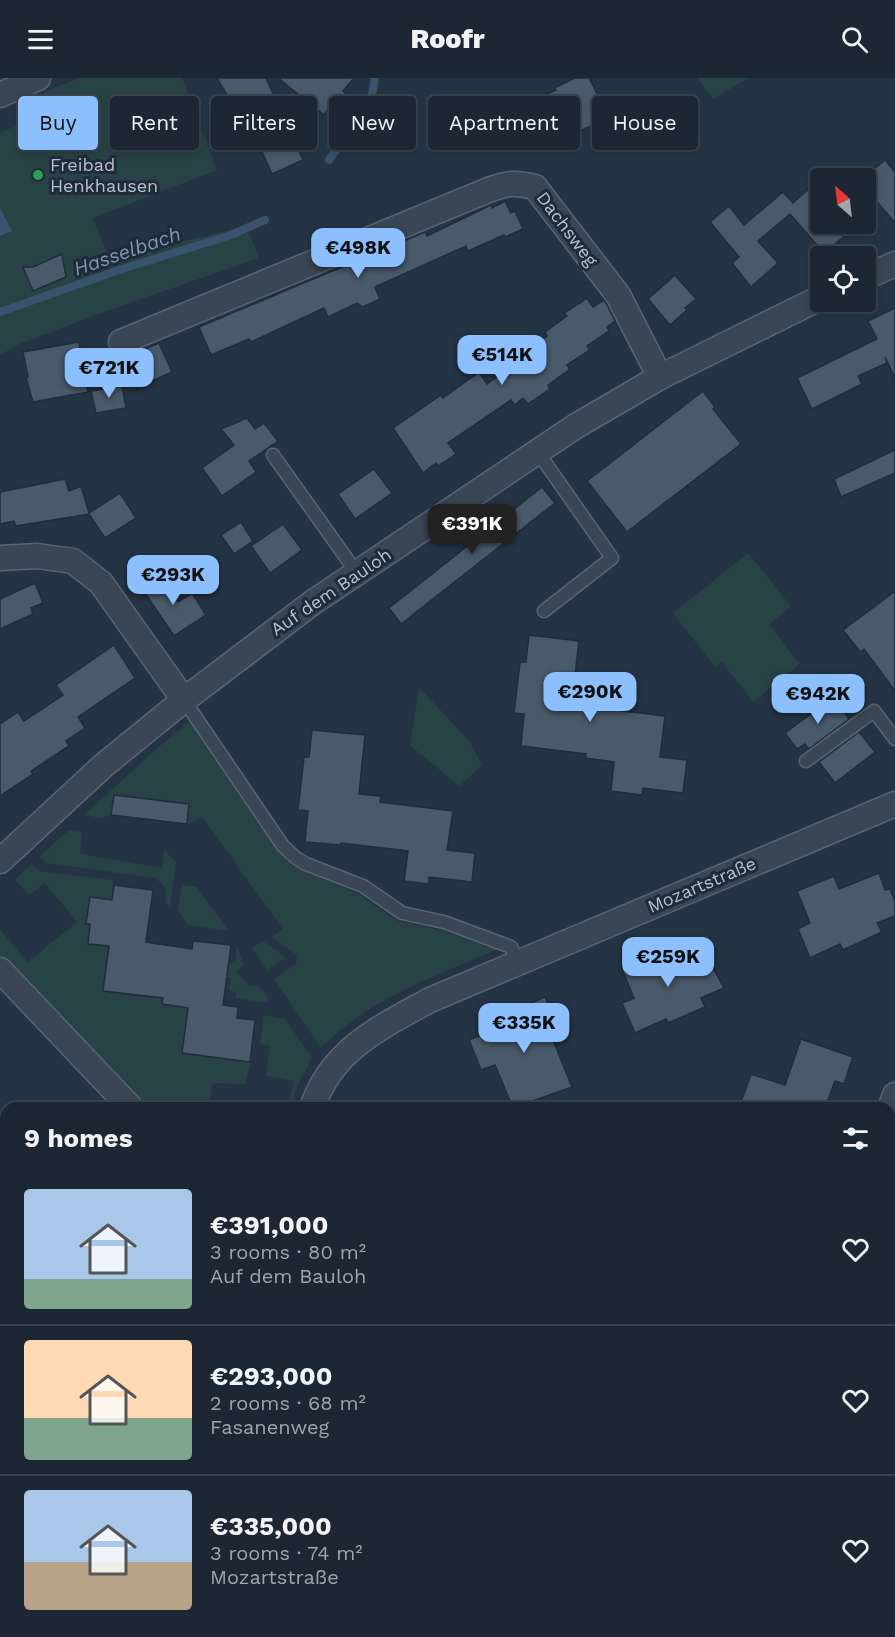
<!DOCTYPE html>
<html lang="en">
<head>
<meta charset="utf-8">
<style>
  :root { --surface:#1c2733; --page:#252f3b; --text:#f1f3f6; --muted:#a0a5ac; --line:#3a444e; --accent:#8cbffd }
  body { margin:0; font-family:"Work Sans",sans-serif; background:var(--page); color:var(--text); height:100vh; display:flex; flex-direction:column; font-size:22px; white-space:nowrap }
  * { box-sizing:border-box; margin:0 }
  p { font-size:20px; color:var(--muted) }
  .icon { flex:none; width:33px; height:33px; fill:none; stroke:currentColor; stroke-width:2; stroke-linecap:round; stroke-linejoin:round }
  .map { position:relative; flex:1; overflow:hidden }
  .details { position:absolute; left:0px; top:1024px; width:896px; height:536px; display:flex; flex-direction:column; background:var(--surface); border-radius:18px 18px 0 0; box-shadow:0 3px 9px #0003,0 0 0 2px var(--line) }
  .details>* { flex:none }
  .top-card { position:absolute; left:18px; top:18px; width:860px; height:54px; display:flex; gap:12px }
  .needle { width:39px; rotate:332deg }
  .buttons { position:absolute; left:810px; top:90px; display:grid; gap:12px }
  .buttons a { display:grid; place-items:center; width:66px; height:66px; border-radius:6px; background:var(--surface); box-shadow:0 3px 9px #0003,0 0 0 2px var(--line); font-size:30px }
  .price { position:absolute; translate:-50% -51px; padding:0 14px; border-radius:12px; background:var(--accent); color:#111; font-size:20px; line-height:39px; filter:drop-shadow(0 2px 3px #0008) }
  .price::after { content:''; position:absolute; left:50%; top:36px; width:18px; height:14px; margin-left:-9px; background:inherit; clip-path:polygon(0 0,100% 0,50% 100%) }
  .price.active { background:#222; color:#fff }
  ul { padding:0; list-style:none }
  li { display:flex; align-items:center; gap:18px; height:150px; padding:0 24px }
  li+li { border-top:2px solid var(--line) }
  li span { display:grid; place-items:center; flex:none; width:168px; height:120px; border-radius:6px; color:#555 }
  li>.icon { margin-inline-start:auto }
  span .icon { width:72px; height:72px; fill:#fffc; stroke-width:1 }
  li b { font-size:26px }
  h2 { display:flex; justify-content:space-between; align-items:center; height:72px; padding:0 24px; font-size:26px }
  .tag { padding:0 21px; border-radius:6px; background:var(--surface); box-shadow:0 3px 9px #0003,0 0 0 2px var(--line); font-size:21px; line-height:54px }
  .tag.active { background:var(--accent); color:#111 }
  header { display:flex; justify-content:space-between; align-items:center; height:78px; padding:0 24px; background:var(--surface); font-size:27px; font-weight:800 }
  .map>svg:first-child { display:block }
  .green { fill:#284345 }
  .water { fill:#3a536d }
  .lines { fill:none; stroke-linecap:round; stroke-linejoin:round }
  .stream { stroke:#3a536d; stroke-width:8 }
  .building { fill:#495a6a; stroke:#212d3b; stroke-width:1.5 }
  .service-casing { stroke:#586471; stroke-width:15 }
  .minor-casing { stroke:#586471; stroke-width:27 }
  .service { stroke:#3a4653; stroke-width:12 }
  .minor { stroke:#3a4653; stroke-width:24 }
  .leisure-dot { fill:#2e9e5b; stroke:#1f2b39; stroke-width:2 }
  .labels { text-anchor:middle; stroke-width:6; stroke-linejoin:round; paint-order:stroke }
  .poi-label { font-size:18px; fill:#b7c1cd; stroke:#1f2b39; text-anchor:start }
  .street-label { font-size:18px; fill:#b7c1cd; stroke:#1f2b39 }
  .water-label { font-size:20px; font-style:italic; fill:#7d98b5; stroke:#1f2b39 }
</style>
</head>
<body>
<header><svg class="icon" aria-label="menu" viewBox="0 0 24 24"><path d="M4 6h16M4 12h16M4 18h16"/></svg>Roofr<svg class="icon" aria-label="search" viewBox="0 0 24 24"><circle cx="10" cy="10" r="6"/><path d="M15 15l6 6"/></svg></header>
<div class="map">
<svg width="895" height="1559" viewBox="0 0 895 1559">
  <rect width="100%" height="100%" fill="#253444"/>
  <g class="green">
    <polygon points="80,0 182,0 217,92 93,140 112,186 144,173 246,148 259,180 98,236 17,267 0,277 0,55 51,33 44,14"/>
    <polygon points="697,0 748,0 713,21"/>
    <polygon points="748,475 791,528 769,547 800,586 753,624 722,584 715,589 673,535"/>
    <polygon points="419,609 470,664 482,687 459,708 410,667"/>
    <path d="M192 641 282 778 292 787 358 816 398 843 440 852 498 871C436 898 369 921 321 970L274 901 296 886 297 877 272 859 283 851 202 739 187 746 189 726 114 717 111 737 100 740 84 737 153 674Z"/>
    <polygon points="69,752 82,754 80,776 162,790 164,772 176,784 170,829 165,823 166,811 156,800 46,785 39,779"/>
    <polygon points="31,786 39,793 112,802 114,807 112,822 90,819 86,845 90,846 88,866 112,869 103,913 163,920 162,926 191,930 186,946 182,975 251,983 245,1006 213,1005 208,1030 137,1030 0,884 0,852 28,884 77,844 45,805 29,817 15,802"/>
    <polygon points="182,807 196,809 229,853 188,847 178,832"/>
    <polygon points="263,863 286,880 267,892 252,870"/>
    <path d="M237 868 244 887 237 893 247 907C257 907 262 910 268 918L267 925 235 920 236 914 229 912 231 900 227 899 228 885H235Z"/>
    <polygon points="264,937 285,941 312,980 295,1013 292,1028 288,1027 294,1003 266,998 270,968 260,966"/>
    <polygon points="6,1217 6,1262 0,1258 0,1218"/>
    <polygon points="484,1554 765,1554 751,1559 492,1559"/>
  </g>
  <polygon class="water" points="0,130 12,153 0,158"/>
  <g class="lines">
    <g class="stream">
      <path d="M329 82C342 63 378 23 374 0"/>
      <polyline points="0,234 122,191 231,157 265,142"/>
    </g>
  </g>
  <g class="building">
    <polygon points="217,0 266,0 303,82 272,96 251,49 247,51"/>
    <polygon points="278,0 354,0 343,13 357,26 343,42 329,30 324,37"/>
    <polygon points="575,0 589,0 609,39 576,55 573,49 535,66 518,30 556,12 554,10"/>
    <polygon points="885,82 895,94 895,145 866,111 866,100 863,100"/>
    <polygon points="820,101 820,146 859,146 824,175 790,136 758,163 778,185 751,209 732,185 739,179 710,144 729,128 744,147 783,114 793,125"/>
    <polygon points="505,123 511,135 515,133 523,151 505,159 504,157 468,173 466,168 375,209 380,221 363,229 357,225 328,239 324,230 251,264 249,261 211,277 199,249 425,154 427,158 491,127 492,130"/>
    <polygon points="62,176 66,199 33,213 23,189 33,189"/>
    <polygon points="675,197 696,221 685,230 687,232 670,247 648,221"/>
    <polygon points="587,220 593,229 604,222 606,225 615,243 607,249 609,253 587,268 590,272 567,287 570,291 548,307 550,311 528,326 523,320 515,327 511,322 448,365 456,376 438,388 436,385 423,395 393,350 441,317 443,320 479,294 487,306 527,278 525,274 547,258 545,254 567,238 564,235"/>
    <polygon points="895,230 895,300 885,279 887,285 858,298 862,306 812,331 797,300 877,261 868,243"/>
    <polygon points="79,264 88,314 33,324 26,300 28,299 23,274"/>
    <polygon points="159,265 172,294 135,311 122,281"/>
    <polygon points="122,308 126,330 96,335 91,313"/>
    <polygon points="703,313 715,329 713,331 741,366 627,454 587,403"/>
    <polygon points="247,340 255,351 264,345 278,363 249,383 256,394 222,418 202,390 234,367 221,351"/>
    <polygon points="895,372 895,395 841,419 834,401"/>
    <polygon points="374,391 392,415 355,441 338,416"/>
    <polygon points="65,401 69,413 81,408 89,435 120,415 136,440 105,460 89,436 16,448 14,443 0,446 0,414"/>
    <polygon points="542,409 555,425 401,546 389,530"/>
    <polygon points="241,444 253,463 234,476 221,457"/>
    <polygon points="283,446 302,472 270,495 251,468"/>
    <polygon points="160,495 178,524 192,515 206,537 174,558 141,509"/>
    <polygon points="35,505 43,525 31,530 33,536 0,551 0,521"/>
    <polygon points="895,513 895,613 864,571 860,574 843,552"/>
    <polygon points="529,557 579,563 572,622 592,624 591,629 665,638 660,679 687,682 683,715 643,710 642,717 611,713 614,684 585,680 586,676 521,668 524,636 514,635 520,584 526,584"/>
    <polygon points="114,567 135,600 78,639 85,650 66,663 69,668 31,693 33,696 0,718 0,646 18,634 24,643 63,617 56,607"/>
    <polygon points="834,619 849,641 809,671 805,666 797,671 785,655"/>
    <polygon points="312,652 365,657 359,716 381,718 380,724 453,733 447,772 475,775 472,804 429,799 429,806 404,803 408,773 341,765 341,767 305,764 308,733 298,732 304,679 309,679"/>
    <polygon points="859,654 875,674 835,705 819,684"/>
    <polygon points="114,717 189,726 187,746 111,737"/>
    <polygon points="879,795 885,812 890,811 895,823 895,838 877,845 882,854 843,872 840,866 810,880 798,851 810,845 797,813 834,798 839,811"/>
    <polygon points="114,807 153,812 146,864 192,871 193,863 231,867 223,927 238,929 237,940 255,942 250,984 182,975 188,930 162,926 163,920 103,913 109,868 88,866 90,846 86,846 90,819 112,822"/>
    <polygon points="702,870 724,910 701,920 705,929 668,945 666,941 635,955 622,925 634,920 621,889 659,873 664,886"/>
    <polygon points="545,919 558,948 549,952 572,1009 513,1030 495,987 481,992 469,962 508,946 504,937"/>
    <polygon points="801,961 853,979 844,1006 835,1003 825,1030 739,1030 751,996 785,1007"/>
  </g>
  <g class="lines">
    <g class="service-casing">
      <g id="service">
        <polyline points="537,373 612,480 544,533"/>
        <polyline points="273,377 357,495"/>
        <polyline points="184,622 283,768 296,780 306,786 363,808 402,835 444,844 511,869 519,885"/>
        <polyline points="806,683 874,633 895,661"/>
        <polyline points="890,1046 895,1050"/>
        <polyline points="890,1180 895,1182"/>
        <polyline points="890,1350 895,1350"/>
      </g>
    </g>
    <g class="minor-casing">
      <g id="minor">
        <polyline points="0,17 38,0"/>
        <polyline points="866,199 895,186"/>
        <path d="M121 264 486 113C506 105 514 104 535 109L618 217 660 299"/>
        <polyline points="0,480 37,478 73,483 101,505 184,622"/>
        <polyline points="0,783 104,687 184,622 312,525 576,348 660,299 820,220"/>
        <polyline points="0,892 131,1030"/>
        <path d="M312 1030C331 972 379 950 430 922L895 726"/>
        <polyline points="890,1031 895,1017"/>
        <polyline points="825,1554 829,1559"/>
      </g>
    </g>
    <use href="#service" class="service"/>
    <use href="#minor" class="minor"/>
  </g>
  <circle class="leisure-dot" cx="38" cy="97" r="6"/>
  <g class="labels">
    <g class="poi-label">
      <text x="50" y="93">Freibad<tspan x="50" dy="21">Henkhausen</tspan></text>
    </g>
    <g class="street-label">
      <text transform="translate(567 151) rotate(53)" y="6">Dachsweg</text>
      <text transform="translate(331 514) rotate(-34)" y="6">Auf dem Bauloh</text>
      <text transform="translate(702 807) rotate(-23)" y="6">Mozartstraße</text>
    </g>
    <g class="water-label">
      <text transform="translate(127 173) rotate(-19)" y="7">Hasselbach</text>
    </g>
  </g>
</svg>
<div class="buttons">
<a><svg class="needle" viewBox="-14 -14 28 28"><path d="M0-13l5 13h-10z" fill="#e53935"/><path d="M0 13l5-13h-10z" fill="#a0a5ac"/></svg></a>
<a><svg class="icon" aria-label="locate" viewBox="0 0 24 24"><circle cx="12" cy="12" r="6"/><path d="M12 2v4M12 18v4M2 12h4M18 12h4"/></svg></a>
</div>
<b class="price" style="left:358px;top:201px">€498K</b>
<b class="price" style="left:502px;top:308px">€514K</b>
<b class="price" style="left:109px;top:321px">€721K</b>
<b class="price active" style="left:472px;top:477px">€391K</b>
<b class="price" style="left:173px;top:528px">€293K</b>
<b class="price" style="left:590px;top:645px">€290K</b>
<b class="price" style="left:818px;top:647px">€942K</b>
<b class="price" style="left:668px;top:910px">€259K</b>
<b class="price" style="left:524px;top:976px">€335K</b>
<div class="top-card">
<a class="tag active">Buy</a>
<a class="tag">Rent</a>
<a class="tag">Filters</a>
<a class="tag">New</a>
<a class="tag">Apartment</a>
<a class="tag">House</a>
</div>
<section class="details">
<h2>9 homes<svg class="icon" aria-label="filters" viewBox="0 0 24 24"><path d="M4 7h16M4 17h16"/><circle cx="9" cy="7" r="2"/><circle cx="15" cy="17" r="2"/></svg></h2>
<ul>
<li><span style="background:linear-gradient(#a9c7e8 75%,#7fa58c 0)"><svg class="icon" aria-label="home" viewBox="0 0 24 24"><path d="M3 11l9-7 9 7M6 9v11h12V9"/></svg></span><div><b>€391,000</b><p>3 rooms · 80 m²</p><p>Auf dem Bauloh</p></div><svg class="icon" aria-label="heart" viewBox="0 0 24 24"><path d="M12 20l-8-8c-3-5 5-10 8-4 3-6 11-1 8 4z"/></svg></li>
<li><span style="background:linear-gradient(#ffd9b3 65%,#7fa58c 0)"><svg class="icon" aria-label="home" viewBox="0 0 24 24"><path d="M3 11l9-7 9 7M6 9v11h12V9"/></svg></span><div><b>€293,000</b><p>2 rooms · 68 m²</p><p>Fasanenweg</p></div><svg class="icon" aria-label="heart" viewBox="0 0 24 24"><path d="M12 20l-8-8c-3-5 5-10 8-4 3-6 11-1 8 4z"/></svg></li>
<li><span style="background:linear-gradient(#a9c7e8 60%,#b9a48a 0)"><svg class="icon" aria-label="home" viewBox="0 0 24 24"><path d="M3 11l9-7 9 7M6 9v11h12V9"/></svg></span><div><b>€335,000</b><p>3 rooms · 74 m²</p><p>Mozartstraße</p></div><svg class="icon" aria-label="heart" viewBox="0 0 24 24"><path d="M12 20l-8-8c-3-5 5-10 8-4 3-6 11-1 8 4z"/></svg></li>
</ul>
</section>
</div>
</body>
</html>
